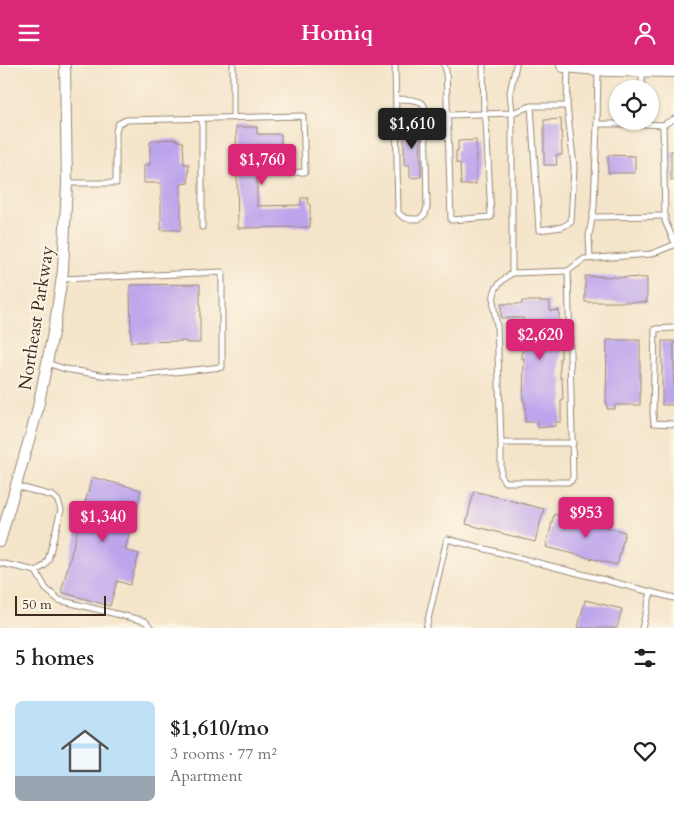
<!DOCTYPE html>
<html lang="en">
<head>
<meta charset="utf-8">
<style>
  :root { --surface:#fff; --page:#f6f6f6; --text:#202124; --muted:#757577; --line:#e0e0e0; --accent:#db2777 }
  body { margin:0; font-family:Cardo,serif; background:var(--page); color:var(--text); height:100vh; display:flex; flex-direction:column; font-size:19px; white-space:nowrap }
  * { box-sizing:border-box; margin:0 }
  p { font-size:16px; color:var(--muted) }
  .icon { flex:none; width:28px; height:28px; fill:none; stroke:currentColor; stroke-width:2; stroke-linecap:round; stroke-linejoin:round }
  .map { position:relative; height:563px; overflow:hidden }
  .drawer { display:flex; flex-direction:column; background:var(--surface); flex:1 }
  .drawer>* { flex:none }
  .fabs { position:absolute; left:609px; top:15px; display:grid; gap:10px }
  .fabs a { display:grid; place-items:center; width:50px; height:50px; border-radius:50%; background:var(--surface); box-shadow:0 1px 4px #0004; font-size:25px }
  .scale { position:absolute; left:15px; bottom:12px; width:91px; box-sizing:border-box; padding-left:5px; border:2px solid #3b2a1e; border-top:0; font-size:14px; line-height:18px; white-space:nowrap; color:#3b2a1e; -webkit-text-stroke:4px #fcf5e5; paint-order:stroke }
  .price { position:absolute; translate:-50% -42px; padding:0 11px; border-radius:5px; background:var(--accent); color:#fff; font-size:16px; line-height:32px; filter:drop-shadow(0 1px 2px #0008) }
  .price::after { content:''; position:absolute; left:50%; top:30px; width:15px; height:11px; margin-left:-8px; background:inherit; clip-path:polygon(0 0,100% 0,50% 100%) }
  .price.current { background:#222; color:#fff }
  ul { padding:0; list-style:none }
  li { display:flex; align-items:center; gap:15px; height:125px; padding:0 15px }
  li+li { border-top:1px solid var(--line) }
  li span { display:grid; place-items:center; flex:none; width:140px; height:100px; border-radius:8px; color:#555 }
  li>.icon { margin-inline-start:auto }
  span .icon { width:60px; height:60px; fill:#fffc; stroke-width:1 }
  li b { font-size:21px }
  h2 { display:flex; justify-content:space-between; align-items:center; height:60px; padding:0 15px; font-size:21px }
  header { display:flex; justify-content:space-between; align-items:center; height:65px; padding:0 15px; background:var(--accent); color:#fff; font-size:22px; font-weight:700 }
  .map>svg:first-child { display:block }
  .building { fill:#bda5ec }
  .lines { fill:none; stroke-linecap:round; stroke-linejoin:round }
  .service-casing { stroke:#988774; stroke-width:7 }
  .minor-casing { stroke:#988774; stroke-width:12 }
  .secondary-casing { stroke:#988774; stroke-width:16 }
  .service { stroke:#fff; stroke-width:5 }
  .minor { stroke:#fff; stroke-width:10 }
  .secondary { stroke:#fff; stroke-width:14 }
  .labels { text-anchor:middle; stroke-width:4; stroke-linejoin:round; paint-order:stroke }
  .street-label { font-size:18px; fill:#3b2a1e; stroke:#fcf5e5 }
</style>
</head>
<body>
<header><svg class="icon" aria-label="menu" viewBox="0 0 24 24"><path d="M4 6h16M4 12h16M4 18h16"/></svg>Homiq<svg class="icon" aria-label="person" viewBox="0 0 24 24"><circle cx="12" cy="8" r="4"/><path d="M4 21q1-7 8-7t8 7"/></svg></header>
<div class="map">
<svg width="674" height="563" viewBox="0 0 674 563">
  <rect width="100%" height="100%" fill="#fcf5e5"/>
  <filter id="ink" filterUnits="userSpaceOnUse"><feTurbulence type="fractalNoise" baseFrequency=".02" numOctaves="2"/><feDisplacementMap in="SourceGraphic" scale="10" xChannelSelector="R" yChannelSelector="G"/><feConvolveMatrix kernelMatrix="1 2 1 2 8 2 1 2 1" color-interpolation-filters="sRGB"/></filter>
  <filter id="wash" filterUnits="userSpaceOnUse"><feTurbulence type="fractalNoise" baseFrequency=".0096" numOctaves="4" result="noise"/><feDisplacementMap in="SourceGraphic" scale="20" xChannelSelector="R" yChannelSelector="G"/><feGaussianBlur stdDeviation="1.12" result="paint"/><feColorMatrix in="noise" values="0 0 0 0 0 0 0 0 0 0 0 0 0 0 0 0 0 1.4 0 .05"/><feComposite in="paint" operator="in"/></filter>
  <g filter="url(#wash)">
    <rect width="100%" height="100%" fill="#f4e4c9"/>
    <g id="blocks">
      <g class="building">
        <polygon points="561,54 562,90 556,90 557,100 544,100 544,55"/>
        <polygon points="401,60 408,60 408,61 419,61 420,72 421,72 420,93 421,93 421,112 410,113 410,100 404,100 404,69 402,69"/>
        <polygon points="236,62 257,62 257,69 281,69 281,85 277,85 277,88 272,88 272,85 257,85 257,89 263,89 263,96 257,96 257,141 301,140 301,133 308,133 309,140 310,140 310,162 238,163"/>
        <polygon points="177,74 177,76 183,77 184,99 189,99 188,118 181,119 181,165 161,165 161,118 144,118 144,100 150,100 150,77 156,75"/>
        <polygon points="476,75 476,119 461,120 460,98 456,98 456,86 458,86 458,76"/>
        <rect x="671" y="86" width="3" height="29"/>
        <polygon points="608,90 635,91 635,108 608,108"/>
        <polygon points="585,211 647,213 647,237 585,237"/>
        <polygon points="200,219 200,278 186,278 186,276 131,277 130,220"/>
        <polygon points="522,236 550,236 550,246 559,245 559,270 561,270 561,293 560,293 560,313 562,313 563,336 561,336 561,357 555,357 555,361 538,363 538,357 525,357 525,336 523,336 524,293 522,294 523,253 501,253 501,239 522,239"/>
        <polygon points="607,275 640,275 640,340 615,340 615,344 607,344 607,340 606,340"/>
        <rect x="662" y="276" width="12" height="64"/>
        <polygon points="92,412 141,425 125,485 139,489 130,520 117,516 110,541 61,527"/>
        <polygon points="474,426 544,444 535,477 466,459"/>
        <polygon points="554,449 625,467 617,500 546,482"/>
        <polygon points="585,535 622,544 617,563 578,563"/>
      </g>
    </g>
  </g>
  <g filter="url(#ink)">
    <use href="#blocks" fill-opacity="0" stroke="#988774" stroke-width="1"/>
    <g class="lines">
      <g class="service-casing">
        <g id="service">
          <polyline points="233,0 233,53"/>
          <path d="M395 0 398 147C403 155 411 154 419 154L425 149 427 142 425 43C424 42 424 40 423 39 419 34 402 34 396 34"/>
          <polyline points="444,0 446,5 451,155 491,152 486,56 484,49 483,0"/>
          <polyline points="516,0 510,27 512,48 512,208 568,206 584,194 651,189 674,180"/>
          <polyline points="598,4 597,59 643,59"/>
          <polyline points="642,5 642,24"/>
          <polyline points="531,41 539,165 562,162 571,157 574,102 567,41 568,1"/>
          <polyline points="448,50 512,48 531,41 567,41"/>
          <polyline points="643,57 643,59 663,60 674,54"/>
          <polyline points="663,60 665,156 674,176"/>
          <polyline points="67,118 116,118 116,66 118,59 126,55 303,51 305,107 280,108"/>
          <polyline points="593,152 665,151"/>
          <polyline points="202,162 202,54"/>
          <polyline points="590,193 589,171 594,142 597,59"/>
          <path d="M512 208C508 211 503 215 499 219 490 229 494 247 497 260L501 378H573"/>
          <polyline points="674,263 655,264 653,348 654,358 674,359"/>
          <polyline points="47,298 65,304 101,310 127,312 222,302 222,207 62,214"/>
          <polyline points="501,378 501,411 505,417 568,417 571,416 573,412 568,206"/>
          <polyline points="0,498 36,506 44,501 48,495 61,445 58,436 53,431 16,421"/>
          <polyline points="36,506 46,524 59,535 145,556 151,563"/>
          <polyline points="426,563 447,474 674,533"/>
          <polyline points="642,563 651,527"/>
        </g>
      </g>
      <g class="minor-casing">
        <polyline id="minor" points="0,476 37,347 55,258 63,205 67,118 65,0"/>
      </g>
      <g class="secondary-casing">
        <polyline id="secondary" points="564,0 608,4 674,5"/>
      </g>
      <use href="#service" class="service"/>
      <use href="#minor" class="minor"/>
      <use href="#secondary" class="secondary"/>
    </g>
  </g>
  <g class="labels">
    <g class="street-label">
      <text transform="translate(36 253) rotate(-81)" y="6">Northeast Parkway</text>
    </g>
  </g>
</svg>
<div class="fabs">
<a><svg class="icon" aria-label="locate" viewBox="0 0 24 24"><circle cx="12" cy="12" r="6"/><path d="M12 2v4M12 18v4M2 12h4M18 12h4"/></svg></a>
</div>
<div class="scale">50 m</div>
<b class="price current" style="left:412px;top:85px">$1,610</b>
<b class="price" style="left:262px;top:121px">$1,760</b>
<b class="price" style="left:540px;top:296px">$2,620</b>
<b class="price" style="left:586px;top:474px">$953</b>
<b class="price" style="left:103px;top:478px">$1,340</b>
</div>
<section class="drawer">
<h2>5 homes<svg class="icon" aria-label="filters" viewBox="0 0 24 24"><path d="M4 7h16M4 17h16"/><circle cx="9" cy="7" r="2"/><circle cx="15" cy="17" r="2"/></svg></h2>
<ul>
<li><span style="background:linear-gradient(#bfe0f5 75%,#9aa5b1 0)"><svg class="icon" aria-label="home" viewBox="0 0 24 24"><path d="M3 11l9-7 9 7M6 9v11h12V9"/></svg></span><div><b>$1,610/mo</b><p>3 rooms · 77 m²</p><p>Apartment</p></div><svg class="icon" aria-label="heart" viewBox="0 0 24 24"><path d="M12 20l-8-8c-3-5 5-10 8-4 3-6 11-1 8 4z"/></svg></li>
</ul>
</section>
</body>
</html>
